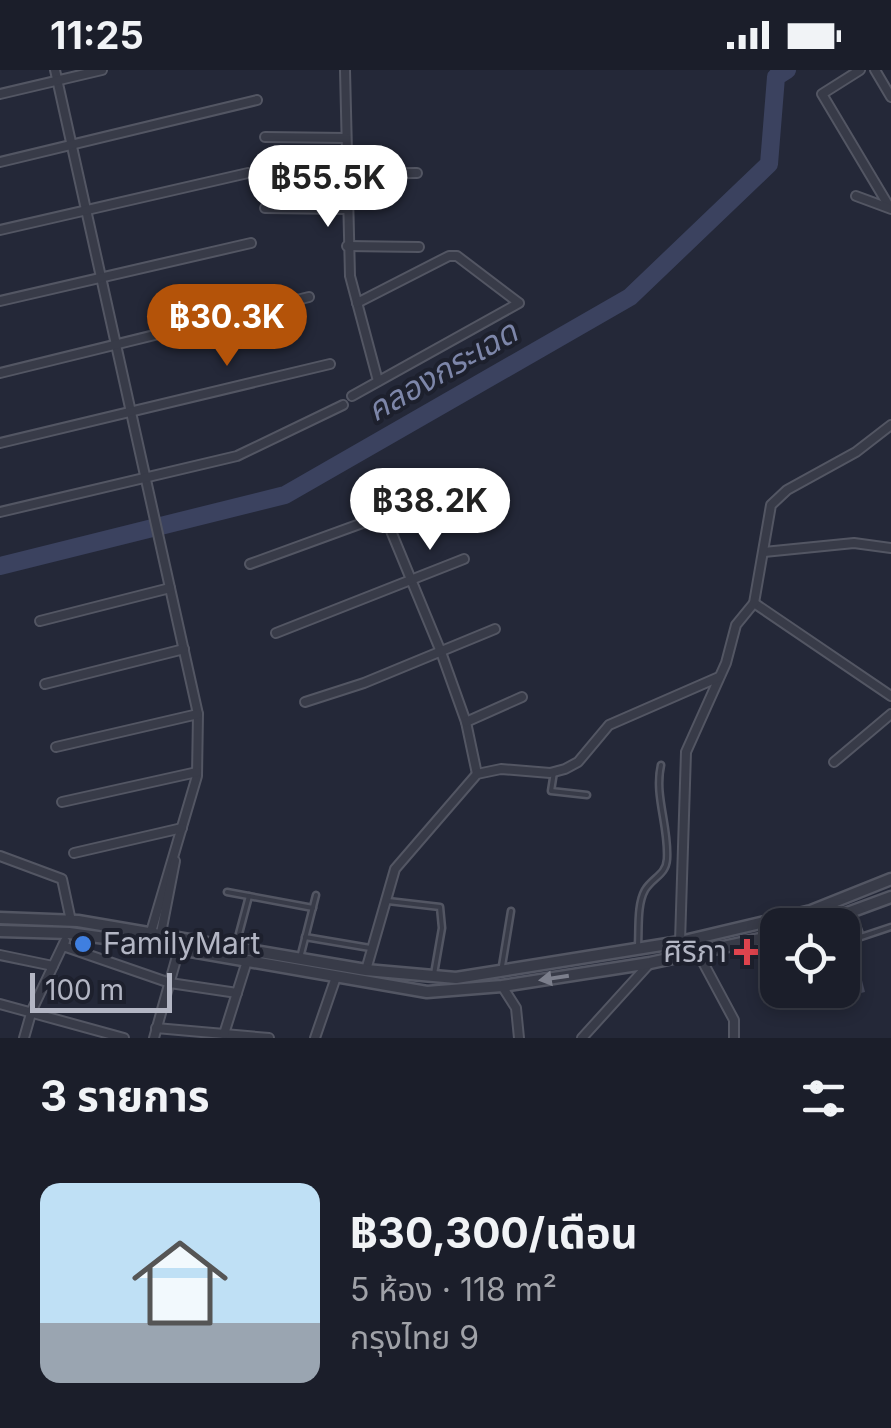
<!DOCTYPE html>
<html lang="th">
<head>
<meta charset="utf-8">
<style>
  :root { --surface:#1b1e2a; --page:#242732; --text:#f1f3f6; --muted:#a0a2a8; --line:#393c47; --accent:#b45309 }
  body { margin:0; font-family:Inter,"Noto Sans Thai",sans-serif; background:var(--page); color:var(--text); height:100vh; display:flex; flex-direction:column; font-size:38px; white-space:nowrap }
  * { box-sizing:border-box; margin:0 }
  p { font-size:32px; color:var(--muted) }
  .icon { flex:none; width:55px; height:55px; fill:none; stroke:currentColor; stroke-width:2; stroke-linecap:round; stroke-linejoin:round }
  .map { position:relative; height:968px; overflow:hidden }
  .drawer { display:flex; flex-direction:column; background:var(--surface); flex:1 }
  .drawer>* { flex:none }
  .buttons { position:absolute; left:760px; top:838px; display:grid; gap:20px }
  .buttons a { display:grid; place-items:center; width:100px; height:100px; border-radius:20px; background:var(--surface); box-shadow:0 5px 15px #0003,0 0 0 2px var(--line); font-size:50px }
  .scale { position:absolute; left:30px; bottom:25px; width:142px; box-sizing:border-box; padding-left:10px; border:5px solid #b3b6c4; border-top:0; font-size:28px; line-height:35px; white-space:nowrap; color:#b3b6c4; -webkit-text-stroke:8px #1d202d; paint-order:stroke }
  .price { position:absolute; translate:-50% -85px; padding:0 22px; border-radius:35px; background:#fff; color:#222; font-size:32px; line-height:65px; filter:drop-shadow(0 2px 5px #0008) }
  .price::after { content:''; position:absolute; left:50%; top:60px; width:30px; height:22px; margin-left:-15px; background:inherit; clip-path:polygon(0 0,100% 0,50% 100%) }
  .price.current { background:var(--accent); color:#fff }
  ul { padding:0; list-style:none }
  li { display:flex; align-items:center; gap:30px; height:250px; padding:0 40px }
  li span { display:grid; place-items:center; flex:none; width:280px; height:200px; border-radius:20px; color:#555 }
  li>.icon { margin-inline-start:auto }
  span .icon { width:120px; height:120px; fill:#fffc; stroke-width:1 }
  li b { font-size:42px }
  h2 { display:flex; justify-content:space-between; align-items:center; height:120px; padding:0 40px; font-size:42px }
  .status { display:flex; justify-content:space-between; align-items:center; height:70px; padding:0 50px; background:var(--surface); direction:ltr }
  .status svg { height:28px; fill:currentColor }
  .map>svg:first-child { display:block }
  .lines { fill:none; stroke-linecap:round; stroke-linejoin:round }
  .river { stroke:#3b425f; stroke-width:18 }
  .building { fill:#444759 }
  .service-casing { stroke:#535663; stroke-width:9 }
  .minor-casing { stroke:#535663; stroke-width:12 }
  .tertiary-casing { stroke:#535663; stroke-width:15 }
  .service { stroke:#383b48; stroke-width:4 }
  .minor { stroke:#383b48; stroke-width:8 }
  .tertiary { stroke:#383b48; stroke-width:10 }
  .oneway { fill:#7c7f8c }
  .shop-dot { fill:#3f7fe0; stroke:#1d202d; stroke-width:4 }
  .health-dot { fill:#e0444e; stroke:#1d202d; stroke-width:4 }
  .labels { text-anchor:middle; stroke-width:8; stroke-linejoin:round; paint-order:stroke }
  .poi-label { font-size:30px; fill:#b3b6c4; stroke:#1d202d; text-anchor:start }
  .water-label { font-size:32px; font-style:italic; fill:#7d86a9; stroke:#1d202d }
</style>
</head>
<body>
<div class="status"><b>11:25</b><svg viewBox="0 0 49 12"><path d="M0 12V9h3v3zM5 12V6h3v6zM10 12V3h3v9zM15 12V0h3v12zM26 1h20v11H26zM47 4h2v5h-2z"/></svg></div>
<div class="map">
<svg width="891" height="968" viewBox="0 0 891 968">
  <rect width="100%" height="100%" fill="#242838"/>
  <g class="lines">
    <polyline class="river" points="0,496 285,425 630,227 769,94 776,7 787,0"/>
  </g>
  <polygon class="building" points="847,852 865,922 840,928 842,854"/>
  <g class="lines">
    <g class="service-casing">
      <g id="service">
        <polyline points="554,702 551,721 587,725"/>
        <polyline points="227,822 313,838"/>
        <polyline points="388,831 440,837 442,858 434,904"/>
        <polyline points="853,845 861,867 891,857"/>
        <polyline points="305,867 370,878"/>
        <polyline points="236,875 249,826"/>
        <path d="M638 875C639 858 637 834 645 820 653 807 666 805 667 789 669 756 654 726 661 695"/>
        <polyline points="300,888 316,825"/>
        <polyline points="502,896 511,841"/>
      </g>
    </g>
    <g class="minor-casing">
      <g id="minor">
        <polyline points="55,0 198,644 197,706 151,862"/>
        <polyline points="345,0 350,206 378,311"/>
        <polyline points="860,0 822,24 890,138"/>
        <polyline points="875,0 891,27"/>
        <polyline points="0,24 102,0"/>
        <polyline points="265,67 346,68"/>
        <polyline points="0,92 257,30"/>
        <polyline points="266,96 346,95"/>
        <polyline points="347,104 417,103"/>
        <polyline points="856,126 891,139"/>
        <polyline points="265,138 346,139"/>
        <polyline points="0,160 248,103"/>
        <polyline points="347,176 419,177"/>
        <polyline points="0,231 251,173"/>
        <polyline points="0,303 309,227"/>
        <polyline points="352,326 519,233 457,186 449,186 357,233"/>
        <polyline points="0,373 330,294"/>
        <polyline points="0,442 237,386 343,335"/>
        <polyline points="384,444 441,582 466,652 477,704"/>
        <polyline points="764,482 854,473 891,478"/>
        <polyline points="250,494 434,427"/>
        <polyline points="754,533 891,626"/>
        <polyline points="40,551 170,518"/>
        <polyline points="276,563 464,489"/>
        <polyline points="45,614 184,579"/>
        <polyline points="305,632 364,613 495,559"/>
        <polyline points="466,652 522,627"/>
        <polyline points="56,677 198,644"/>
        <polyline points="834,692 891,644"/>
        <polyline points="62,732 197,702"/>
        <polyline points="74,783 182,758"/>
        <polyline points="0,786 62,809 71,851"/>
        <polyline points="161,863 175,791"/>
        <polyline points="680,872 686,682 726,593 736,555 754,533 771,435 787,420 856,382 891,355"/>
        <polyline points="63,876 170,913 237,923"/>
        <polyline points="698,883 734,950 734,968"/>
        <polyline points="0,885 53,896"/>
        <polyline points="366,900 395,799 477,704 501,699 550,703 565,699 578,692 609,655 719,607"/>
        <polyline points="502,916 516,938 519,968"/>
        <polyline points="0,934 124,968"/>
        <polyline points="156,958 269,968"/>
        <polyline points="224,964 247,891"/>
        <polyline points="24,968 32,940 65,871"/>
        <polyline points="154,968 179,879"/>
        <polyline points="315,968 336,907"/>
        <polyline points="582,968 650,893"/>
      </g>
    </g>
    <g class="tertiary-casing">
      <g id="tertiary">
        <polyline points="0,848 78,851 366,900 456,908 680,872 811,841 891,809"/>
        <polyline points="815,855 891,827"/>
        <polyline points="0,861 69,863 156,875 427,922 502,916 650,893 778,865"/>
      </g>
    </g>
    <use href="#service" class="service"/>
    <use href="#minor" class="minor"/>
    <use href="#tertiary" class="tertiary"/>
  </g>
  <defs><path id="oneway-solid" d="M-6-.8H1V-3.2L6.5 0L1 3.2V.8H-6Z" transform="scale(2.5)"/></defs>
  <use class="oneway" href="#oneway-solid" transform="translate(554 908) rotate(171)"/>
  <circle class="shop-dot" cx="83" cy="874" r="10"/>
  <path class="health-dot" d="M742 867h10v10h10v10h-10v10h-10v-10h-10v-10h10z"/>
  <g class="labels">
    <g class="poi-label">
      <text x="103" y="884">FamilyMart</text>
      <text x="727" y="892" text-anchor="end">ศิริภา</text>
    </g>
    <g class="water-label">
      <text transform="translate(442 301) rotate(-30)" y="11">คลองกระเฉด</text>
    </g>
  </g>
</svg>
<div class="buttons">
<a><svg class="icon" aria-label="locate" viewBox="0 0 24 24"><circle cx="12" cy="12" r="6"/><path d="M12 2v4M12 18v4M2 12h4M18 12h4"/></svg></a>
</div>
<div class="scale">100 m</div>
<b class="price" style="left:328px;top:160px">฿55.5K</b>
<b class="price current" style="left:227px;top:299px">฿30.3K</b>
<b class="price" style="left:430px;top:483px">฿38.2K</b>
</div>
<section class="drawer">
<h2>3 รายการ<svg class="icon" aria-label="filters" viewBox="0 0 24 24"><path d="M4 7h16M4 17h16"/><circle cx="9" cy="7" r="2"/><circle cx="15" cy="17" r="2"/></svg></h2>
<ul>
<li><span style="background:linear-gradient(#bfe0f5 70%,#9aa5b1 0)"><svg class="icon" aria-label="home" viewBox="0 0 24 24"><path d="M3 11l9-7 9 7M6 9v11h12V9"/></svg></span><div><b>฿30,300/เดือน</b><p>5 ห้อง · 118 m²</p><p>กรุงไทย 9</p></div></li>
</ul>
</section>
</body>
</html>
